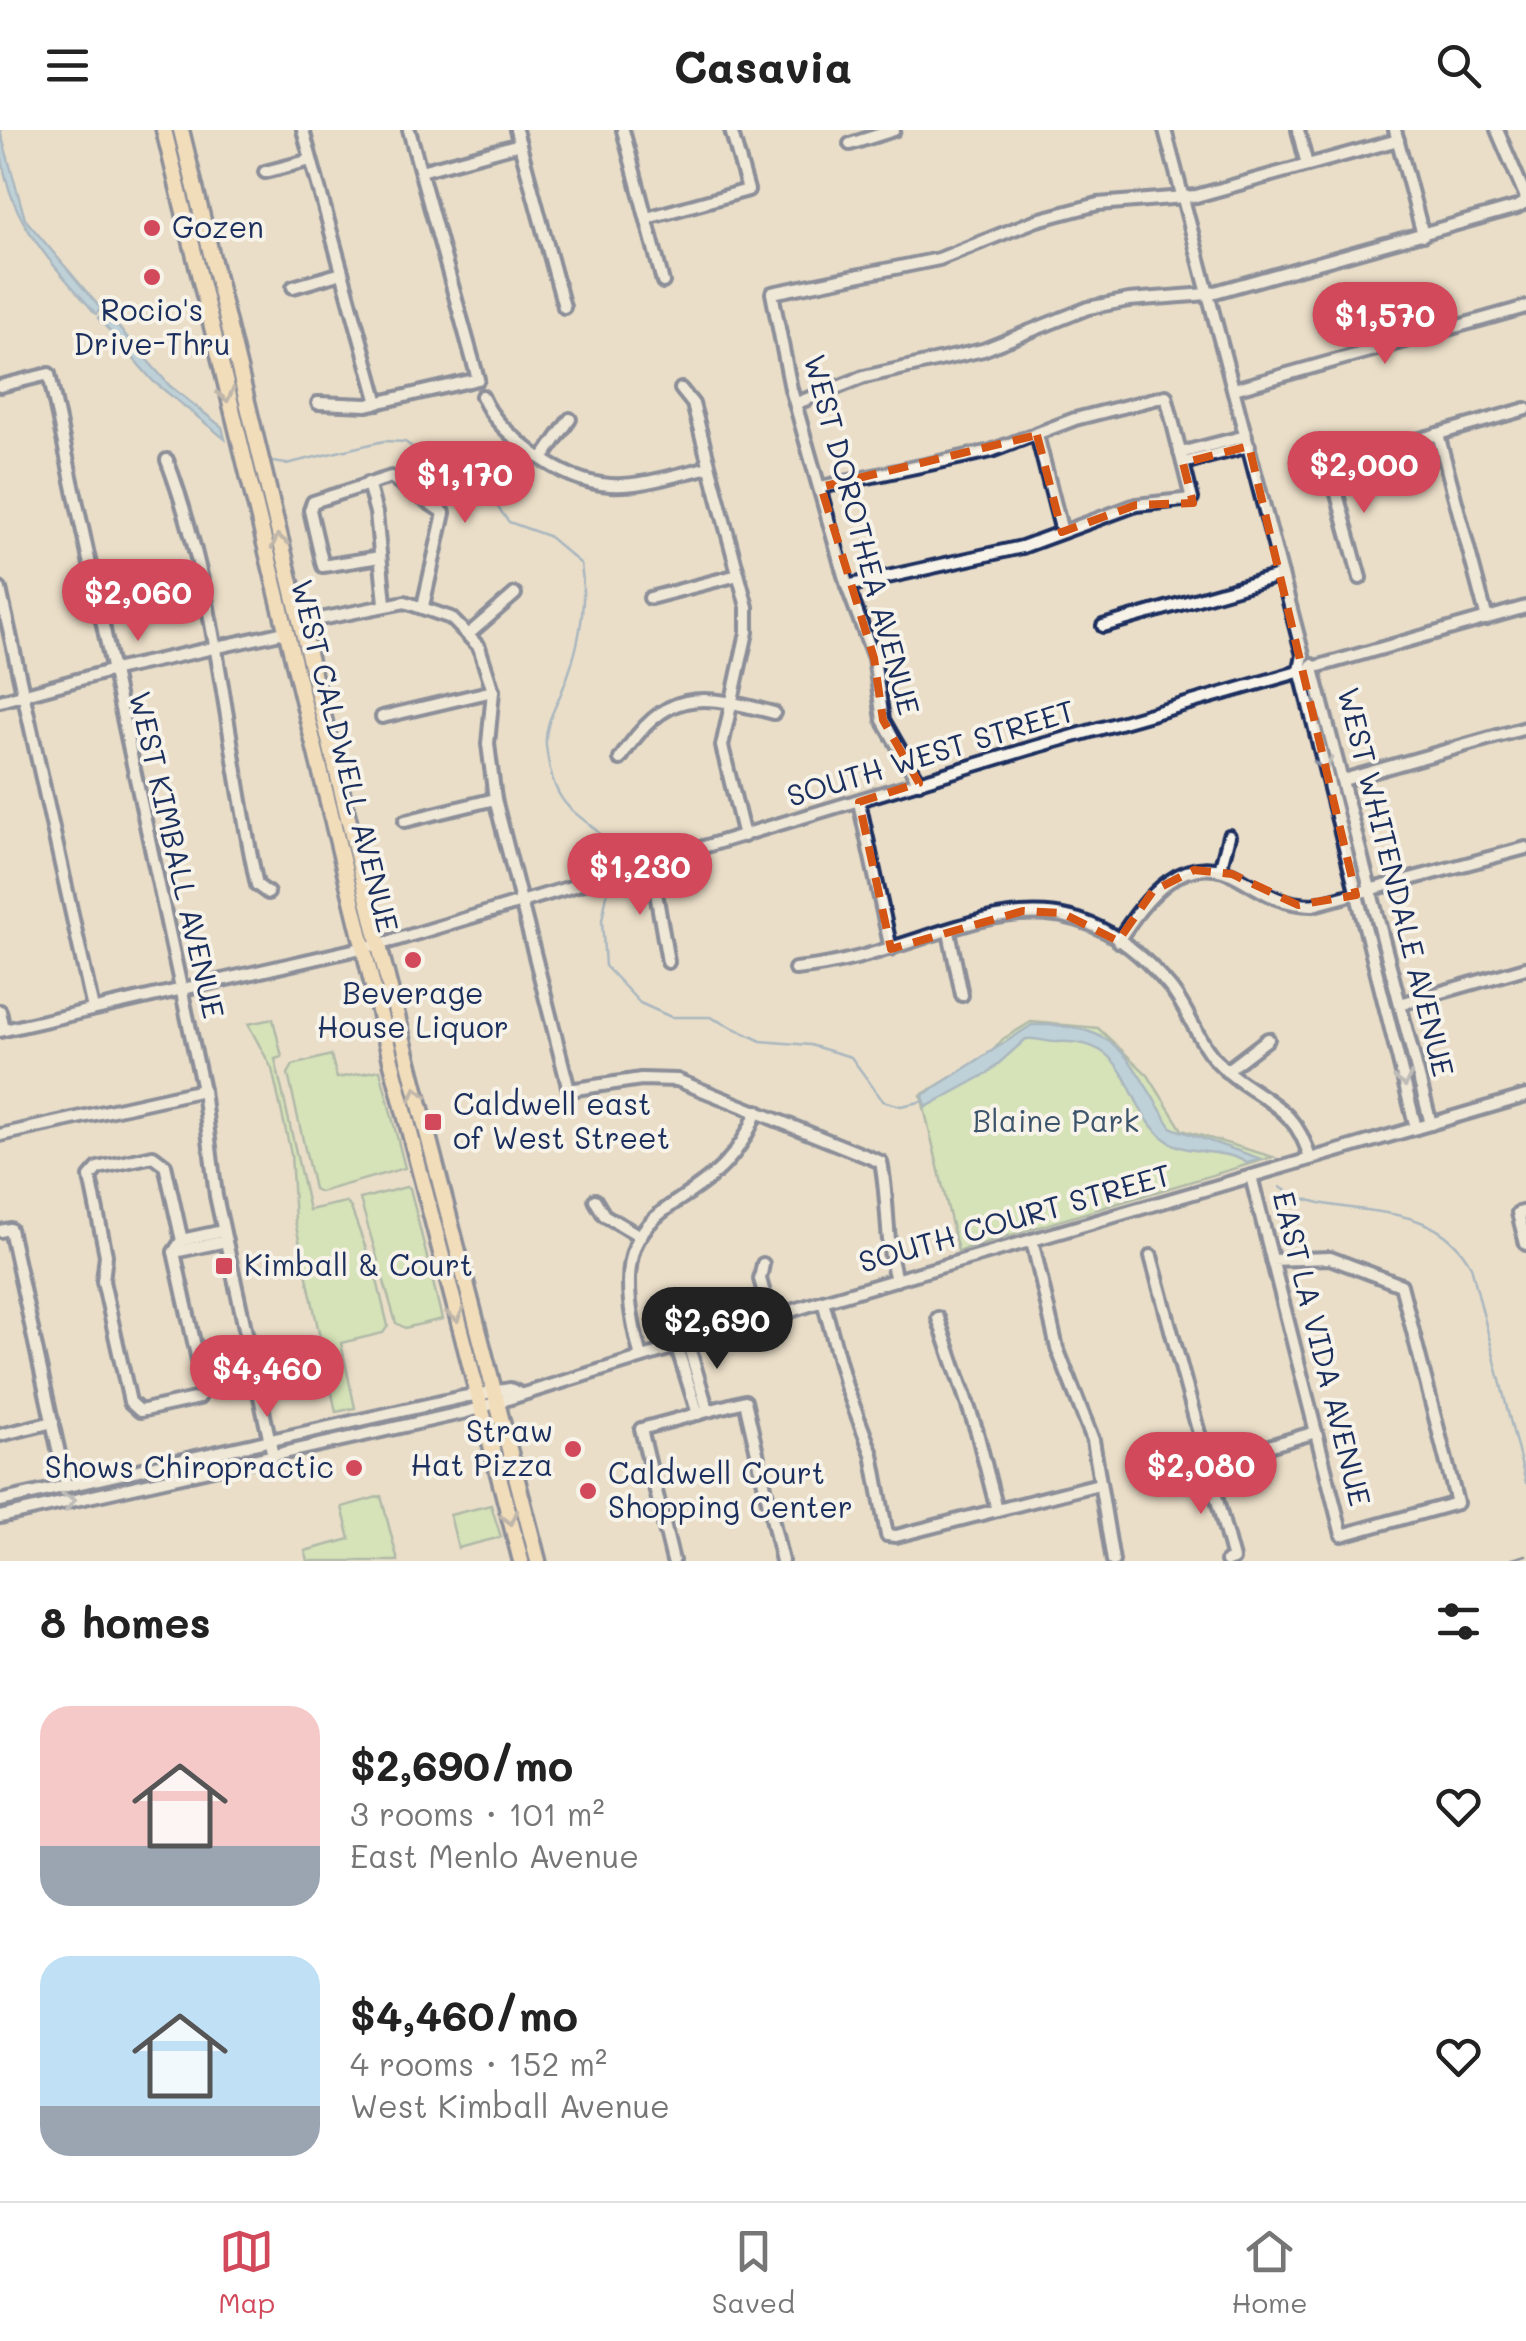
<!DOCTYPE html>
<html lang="en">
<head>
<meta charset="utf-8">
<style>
  :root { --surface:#fff; --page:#f2f2f2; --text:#222; --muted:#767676; --line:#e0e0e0; --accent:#d1495b }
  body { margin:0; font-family:Mali,sans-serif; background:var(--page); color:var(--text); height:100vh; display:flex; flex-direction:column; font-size:38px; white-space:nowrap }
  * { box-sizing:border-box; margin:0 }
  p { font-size:32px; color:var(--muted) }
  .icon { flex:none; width:55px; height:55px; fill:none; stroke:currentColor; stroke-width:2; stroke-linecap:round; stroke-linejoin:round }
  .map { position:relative; height:1431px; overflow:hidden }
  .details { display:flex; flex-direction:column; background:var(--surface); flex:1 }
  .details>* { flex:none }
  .price { position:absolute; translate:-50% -85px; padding:0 22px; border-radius:35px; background:var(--accent); color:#fff; font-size:32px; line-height:65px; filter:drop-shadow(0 2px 5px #0008) }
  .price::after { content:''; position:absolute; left:50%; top:60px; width:30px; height:22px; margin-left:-15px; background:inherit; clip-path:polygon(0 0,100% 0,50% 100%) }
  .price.active { background:#222; color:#fff }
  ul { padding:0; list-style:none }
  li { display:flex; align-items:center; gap:30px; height:250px; padding:0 40px }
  li span { display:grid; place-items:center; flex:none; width:280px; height:200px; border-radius:30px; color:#555 }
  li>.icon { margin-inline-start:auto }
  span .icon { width:120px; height:120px; fill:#fffc; stroke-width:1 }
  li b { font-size:42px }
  h2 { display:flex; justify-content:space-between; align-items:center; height:120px; padding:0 40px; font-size:42px }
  header { display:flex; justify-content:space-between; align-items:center; height:130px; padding:0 40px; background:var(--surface); font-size:45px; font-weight:700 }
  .dock { display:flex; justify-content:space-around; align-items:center; height:140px; border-top:2px solid var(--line); background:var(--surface); font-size:28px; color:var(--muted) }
  .dock a { display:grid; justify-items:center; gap:5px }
  .dock .active { color:var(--accent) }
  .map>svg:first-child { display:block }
  .green { fill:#bee8a4; stroke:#6c8c81; stroke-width:2.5 }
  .water { fill:#8bc2ea; stroke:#5e87b2; stroke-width:2.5 }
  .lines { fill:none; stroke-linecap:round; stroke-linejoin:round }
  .stream { stroke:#5e87b2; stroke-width:2.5 }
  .minor-casing { stroke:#1b2f5e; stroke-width:18 }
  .major-casing { stroke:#1b2f5e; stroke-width:21 }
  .minor { stroke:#f7f3e8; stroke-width:10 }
  .major { stroke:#fddcac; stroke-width:14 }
  .rail { stroke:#1b2f5e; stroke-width:2.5 }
  .oneway { stroke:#8c8685 }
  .oneway2 { stroke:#8991a3 }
  .marked { fill:none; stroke:#d45514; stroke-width:8; stroke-dasharray:20 12; stroke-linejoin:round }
  .poi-dot { fill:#d1495b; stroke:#f7f3e8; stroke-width:4 }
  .labels { text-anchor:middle; stroke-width:8; stroke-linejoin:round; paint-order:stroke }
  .poi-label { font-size:30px; fill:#1b2f5e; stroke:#f7f3e8; text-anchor:start }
  .street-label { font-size:30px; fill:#1b2f5e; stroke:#f7f3e8 }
  .park-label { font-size:30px; fill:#3c546c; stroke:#f7f3e8 }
</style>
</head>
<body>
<header><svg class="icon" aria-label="menu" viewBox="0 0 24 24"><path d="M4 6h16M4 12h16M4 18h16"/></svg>Casavia<svg class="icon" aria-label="search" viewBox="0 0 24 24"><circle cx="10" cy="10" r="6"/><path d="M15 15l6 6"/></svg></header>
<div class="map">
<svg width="1526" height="1431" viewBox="0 0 1526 1431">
  <rect width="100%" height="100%" fill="#eadec8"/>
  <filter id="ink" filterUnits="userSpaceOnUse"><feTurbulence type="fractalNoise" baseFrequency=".01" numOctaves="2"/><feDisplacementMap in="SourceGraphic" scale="20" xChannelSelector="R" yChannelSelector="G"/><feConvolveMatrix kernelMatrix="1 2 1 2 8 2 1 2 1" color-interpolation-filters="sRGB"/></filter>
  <g filter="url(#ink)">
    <g class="green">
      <polygon points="273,889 282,927 275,929 309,1080 346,1072 351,1078 376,1146 388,1196 383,1203 341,1213 355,1278 336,1282 295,1091 291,1024 272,939 248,894"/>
      <polygon points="1031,892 1098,898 1148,945 1182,1000 1273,1027 958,1121 921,965 990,924 1003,909"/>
      <polygon points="331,925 337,948 380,940 405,1038 320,1062 314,1059 288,944 293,935"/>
      <polygon points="406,1057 410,1058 442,1189 405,1198 396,1193 360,1069"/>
      <polygon points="381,1366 398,1431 308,1431 305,1421 350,1409 342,1377"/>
      <polygon points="491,1375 501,1407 458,1418 450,1385"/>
    </g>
    <g class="water">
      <path d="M0 0 25 89 101 179 96 184C45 125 0 83 0 0Z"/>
      <polygon points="105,182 170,256 222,297 225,309 153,251 98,188"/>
      <path d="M1032 895C1125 893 1128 932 1172 998L1261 1029 1247 1033C1223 1017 1188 1027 1165 1009 1121 975 1135 908 1057 912 1046 913 1038 907 1026 909L988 943 926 977 923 965Z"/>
    </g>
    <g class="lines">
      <g class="stream">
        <path d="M273 332 286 334 384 311 405 312 496 375 509 392 548 406 581 434C587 475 579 518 564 556 557 575 544 594 546 615 548 635 552 657 565 673 582 694 610 699 609 731"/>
        <polyline points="608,759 602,790 605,836 640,873 671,887 710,887 761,911 810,915 851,927 883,971 901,976 924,971"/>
        <path d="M1280 1057C1338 1095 1430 1060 1471 1136L1526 1353"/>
      </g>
      <g class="minor-casing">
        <g id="minor">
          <polyline points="303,0 378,273"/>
          <polyline points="516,0 564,177"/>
          <polyline points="623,0 663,152"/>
          <polyline points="1165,0 1303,525 1300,540 1416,998"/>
          <polyline points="1298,0 1307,35"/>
          <polyline points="1395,0 1423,105"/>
          <polyline points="850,14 894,0"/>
          <polyline points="421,41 520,14"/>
          <polyline points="265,42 311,30"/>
          <polyline points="647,88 748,60 731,0"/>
          <polyline points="293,157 342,143"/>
          <polyline points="0,256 49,244 203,960 216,1066 273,1326"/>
          <polyline points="681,259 693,274 747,477 747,502 722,616 744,706"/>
          <polyline points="1234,259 1526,177"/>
          <path d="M482 266C493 292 512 306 533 323 599 372 636 355 709 337"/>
          <polyline points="318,273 367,275 478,249 409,0"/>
          <polyline points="797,273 864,247 983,220 1088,178 1129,170 1208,164 1517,77 1526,72 1525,65 1497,0"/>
          <polyline points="1438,304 1487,489"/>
          <polyline points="1037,305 1062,402"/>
          <polyline points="1180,323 1246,306"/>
          <polyline points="542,329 570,289"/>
          <path d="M167 330C218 464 226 615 257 755L268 763"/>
          <polyline points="1183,333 1249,316"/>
          <polyline points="368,353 376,383 385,473"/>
          <polyline points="821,357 991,321 1075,289 1166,266 1192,369 1136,375 1022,417 847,456"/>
          <polyline points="380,427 323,436 310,380 313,372 391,347 444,383 423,476"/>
          <polyline points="1360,448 1329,335 1526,279"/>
          <polyline points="0,459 93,879"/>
          <polyline points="650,468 738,445"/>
          <path d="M300 493 405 472 451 488 479 517 493 561 488 614 495 669 569 960 641 949 677 950 881 1032C889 1072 885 1110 896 1150"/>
          <polyline points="1103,496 1282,445"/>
          <polyline points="470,503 515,464"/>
          <polyline points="1312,535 1431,994"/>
          <polyline points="0,571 110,541 285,502"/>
          <polyline points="382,587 493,561"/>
          <path d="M620 629C666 558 699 563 774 583"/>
          <polyline points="1343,650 1526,598"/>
          <polyline points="919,653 883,590 874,528 847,456 791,259 772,163 939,129 1037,90 1098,74 1196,66 1398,10"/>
          <polyline points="859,672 891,819"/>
          <polyline points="405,691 495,669"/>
          <polyline points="651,734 668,832"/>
          <polyline points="1220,740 1229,706"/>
          <polyline points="949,802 962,865"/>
          <path d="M1118 811C1145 770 1184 715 1241 749 1266 764 1283 775 1313 775L1526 718"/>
          <path d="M795 839C941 826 1047 711 1169 856 1188 878 1195 906 1213 927 1249 969 1295 968 1310 1029"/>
          <polyline points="1400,874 1526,838"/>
          <polyline points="0,881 4,900"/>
          <polyline points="0,901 392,811 1028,619 1526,477"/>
          <polyline points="1226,941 1268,909"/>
          <polyline points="0,1005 203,960"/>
          <polygon points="153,1026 165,1035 180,1102 182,1110 174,1122 204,1257 199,1268 140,1281 130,1272 103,1151 106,1125 90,1047 98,1038"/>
          <polyline points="1251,1046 1254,1058 1342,1405 1457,1373 1401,1155 1330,1128 1272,1130"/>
          <polyline points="595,1070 604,1085 640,1106"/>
          <polyline points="1526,1081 1518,1083 1526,1114"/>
          <polyline points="0,1101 10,1099 66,1355"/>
          <polyline points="182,1110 223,1101"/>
          <polyline points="1032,1110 1057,1218 1093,1310 1113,1431"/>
          <polyline points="174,1122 226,1111"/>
          <polyline points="1151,1126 1233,1429 1227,1431"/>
          <polyline points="763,1134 760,1149 771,1188"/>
          <polyline points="823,1171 846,1256 872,1324 887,1405 896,1406 1099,1354"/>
          <polyline points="938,1188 977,1302 997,1380"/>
          <polyline points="688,1214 708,1281"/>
          <polyline points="677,1217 698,1284"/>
          <path d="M641 1227C590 1043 712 1104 757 981"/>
          <polyline points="0,1305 53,1292"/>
          <polyline points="1208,1334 1316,1302"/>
          <polyline points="0,1371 463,1267 510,1259 519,1263"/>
          <polyline points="0,1387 466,1282 823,1171 1526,966"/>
          <polyline points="673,1431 641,1299 745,1271 782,1431"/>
        </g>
      </g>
      <g class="major-casing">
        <g id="major">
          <polyline points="164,0 391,930 521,1431"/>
          <polyline points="181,0 383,832 538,1431"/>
        </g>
      </g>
      <use href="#minor" class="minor"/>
      <use href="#major" class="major"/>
      <polyline class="rail" points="1506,1431 1526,1425"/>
    </g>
    <defs><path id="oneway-chevron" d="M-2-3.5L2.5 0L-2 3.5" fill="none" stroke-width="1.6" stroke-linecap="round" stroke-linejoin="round" transform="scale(2.5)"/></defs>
    <g class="oneway">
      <use href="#oneway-chevron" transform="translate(226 265) rotate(77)"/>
      <use href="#oneway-chevron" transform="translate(279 411) rotate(-104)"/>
      <use href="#oneway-chevron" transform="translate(417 964) rotate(-105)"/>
      <use href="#oneway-chevron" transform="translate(456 1185) rotate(76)"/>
      <use href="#oneway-chevron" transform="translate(510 1388) rotate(75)"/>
    </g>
    <g class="oneway2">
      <use href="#oneway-chevron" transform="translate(1324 635) rotate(76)"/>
      <use href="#oneway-chevron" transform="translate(1404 950) rotate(76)"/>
      <use href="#oneway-chevron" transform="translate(69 1371) rotate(-13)"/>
    </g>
  </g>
  <path d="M0 0H1526V1431H0ZM1037 305 1062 402 1136 375 1193 373 1183 333 1249 316 1356 765 1298 775 1232 744 1194 740 1153 761 1118 811 1062 783 1023 781 891 819 859 672 919 653 883 590 874 528 821 357Z" fill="#eadec8" fill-opacity=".55" fill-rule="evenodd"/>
  <path class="marked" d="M1037 305 1062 402 1136 375 1193 373 1183 333 1249 316 1356 765 1298 775 1232 744 1194 740 1153 761 1118 811 1062 783 1023 781 891 819 859 672 919 653 883 590 874 528 821 357Z"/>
  <g class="poi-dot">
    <circle cx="152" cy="98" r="10"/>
    <circle cx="152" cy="147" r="10"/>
    <circle cx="413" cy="830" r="10"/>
    <rect x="423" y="982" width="20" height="20" rx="5"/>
    <rect x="214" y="1126" width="20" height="20" rx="5"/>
    <circle cx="573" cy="1319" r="10"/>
    <circle cx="354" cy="1338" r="10"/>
    <circle cx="588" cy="1361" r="10"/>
  </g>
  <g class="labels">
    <g class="poi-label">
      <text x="172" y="108">Gozen</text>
      <text x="152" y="191" text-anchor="middle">Rocio's<tspan x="152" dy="34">Drive-Thru</tspan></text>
      <text x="413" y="874" text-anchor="middle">Beverage<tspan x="413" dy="34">House Liquor</tspan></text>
      <text x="453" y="985">Caldwell east<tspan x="453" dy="34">of West Street</tspan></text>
      <text x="244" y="1146">Kimball &amp; Court</text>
      <text x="553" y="1312" text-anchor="end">Straw<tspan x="553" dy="34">Hat Pizza</tspan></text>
      <text x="334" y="1348" text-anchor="end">Shows Chiropractic</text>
      <text x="608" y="1354">Caldwell Court<tspan x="608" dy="34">Shopping Center</tspan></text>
    </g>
    <g class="street-label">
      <text transform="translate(861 405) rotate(75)" y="10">WEST DOROTHEA AVENUE</text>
      <text transform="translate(931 624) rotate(-17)" y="10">SOUTH WEST STREET</text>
      <text transform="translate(344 626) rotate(76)" y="10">WEST CALDWELL AVENUE</text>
      <text transform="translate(176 725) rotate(77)" y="10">WEST KIMBALL AVENUE</text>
      <text transform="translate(1395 752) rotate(76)" y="10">WEST WHITENDALE AVENUE</text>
      <text transform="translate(1015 1089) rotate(-16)" y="10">SOUTH COURT STREET</text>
      <text transform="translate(1321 1219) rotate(76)" y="10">EAST LA VIDA AVENUE</text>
    </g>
    <g class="park-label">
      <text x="1056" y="1002">Blaine Park</text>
    </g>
  </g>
</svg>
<b class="price" style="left:1385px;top:237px">$1,570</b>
<b class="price" style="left:1364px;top:386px">$2,000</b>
<b class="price" style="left:465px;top:396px">$1,170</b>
<b class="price" style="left:138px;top:514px">$2,060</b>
<b class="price" style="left:640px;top:788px">$1,230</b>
<b class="price active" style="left:717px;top:1242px">$2,690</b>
<b class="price" style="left:267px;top:1290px">$4,460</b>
<b class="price" style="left:1201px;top:1387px">$2,080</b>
</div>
<section class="details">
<h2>8 homes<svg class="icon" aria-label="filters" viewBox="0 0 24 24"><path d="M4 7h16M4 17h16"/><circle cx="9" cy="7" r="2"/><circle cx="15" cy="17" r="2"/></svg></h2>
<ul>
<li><span style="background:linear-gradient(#f6c9c9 70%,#9aa5b1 0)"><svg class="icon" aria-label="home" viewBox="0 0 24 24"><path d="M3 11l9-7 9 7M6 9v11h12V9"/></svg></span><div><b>$2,690/mo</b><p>3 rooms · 101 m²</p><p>East Menlo Avenue</p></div><svg class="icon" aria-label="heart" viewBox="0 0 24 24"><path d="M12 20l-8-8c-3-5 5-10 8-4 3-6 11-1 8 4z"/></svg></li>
<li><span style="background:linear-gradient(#bfe0f5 75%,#9aa5b1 0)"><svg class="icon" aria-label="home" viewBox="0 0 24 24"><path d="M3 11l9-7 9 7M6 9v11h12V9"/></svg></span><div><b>$4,460/mo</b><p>4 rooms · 152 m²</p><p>West Kimball Avenue</p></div><svg class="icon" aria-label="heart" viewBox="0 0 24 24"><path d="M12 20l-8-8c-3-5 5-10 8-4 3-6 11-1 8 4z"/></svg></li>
</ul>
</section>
<nav class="dock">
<a class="active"><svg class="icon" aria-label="map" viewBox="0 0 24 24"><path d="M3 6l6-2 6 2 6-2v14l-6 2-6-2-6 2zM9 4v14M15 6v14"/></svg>Map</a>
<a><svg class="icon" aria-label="saved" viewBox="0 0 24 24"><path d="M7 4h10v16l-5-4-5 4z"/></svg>Saved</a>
<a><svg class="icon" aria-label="home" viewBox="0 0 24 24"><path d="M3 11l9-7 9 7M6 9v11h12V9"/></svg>Home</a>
</nav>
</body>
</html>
